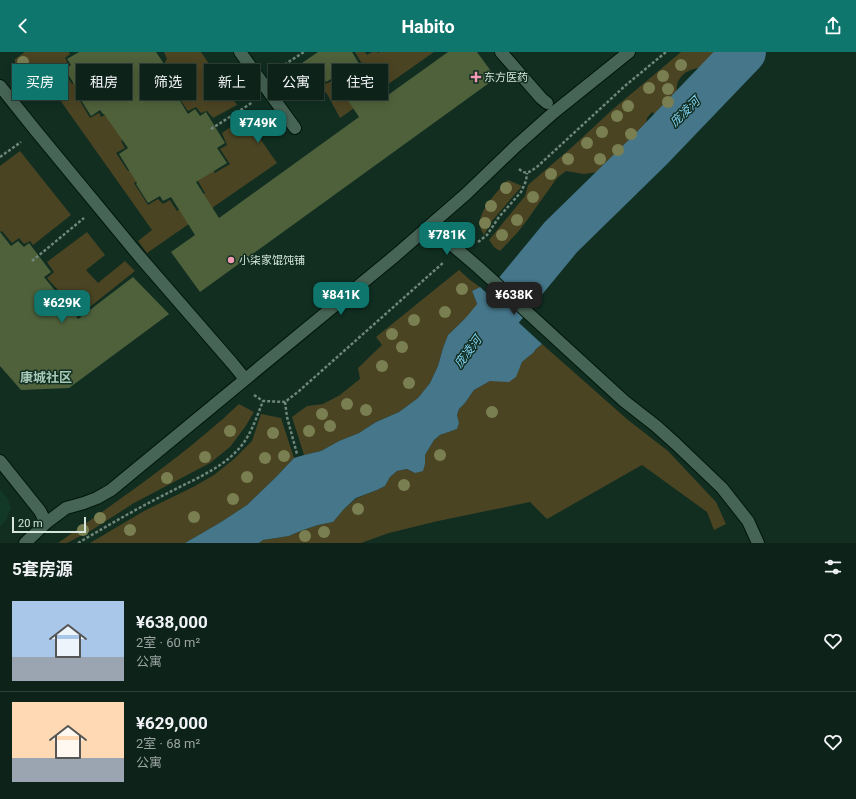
<!DOCTYPE html>
<html lang="zh">
<head>
<meta charset="utf-8">
<style>
  :root { --surface:#0d2219; --page:#1b2f26; --text:#f1f3f6; --muted:#9aa4a2; --line:#2d3f38; --accent:#0f766e }
  body { margin:0; font-family:Roboto,"Noto Sans SC",sans-serif; background:var(--page); color:var(--text); height:100vh; display:flex; flex-direction:column; font-size:15px; white-space:nowrap }
  * { box-sizing:border-box; margin:0 }
  p { font-size:13px; color:var(--muted) }
  .icon { flex:none; width:22px; height:22px; fill:none; stroke:currentColor; stroke-width:2; stroke-linecap:round; stroke-linejoin:round }
  .map { position:relative; height:491px; overflow:hidden }
  .details { display:flex; flex-direction:column; background:var(--surface); flex:1 }
  .details>* { flex:none }
  .guide { position:absolute; left:12px; top:12px; width:400px; height:36px; display:flex; gap:8px }
  .scale { position:absolute; left:12px; bottom:10px; width:74px; box-sizing:border-box; padding-left:4px; border:2px solid #d6e6dd; border-top:0; font-size:11px; line-height:14px; white-space:nowrap; color:#d6e6dd; -webkit-text-stroke:3px #112e21; paint-order:stroke }
  .price { position:absolute; translate:-50% -34px; padding:0 9px; border-radius:8px; background:var(--accent); color:#fff; font-size:13px; line-height:26px; filter:drop-shadow(0 1px 2px #0008) }
  .price::after { content:''; position:absolute; left:50%; top:24px; width:12px; height:9px; margin-left:-6px; background:inherit; clip-path:polygon(0 0,100% 0,50% 100%) }
  .price.current { background:#222; color:#fff }
  ul { padding:0; list-style:none }
  li { display:flex; align-items:center; gap:12px; height:100px; padding:0 12px }
  li+li { border-top:1px solid var(--line) }
  li span { display:grid; place-items:center; flex:none; width:112px; height:80px; border-radius:0px; color:#555 }
  li>.icon { margin-inline-start:auto }
  span .icon { width:48px; height:48px; fill:#fffc; stroke-width:1 }
  li b { font-size:17px }
  h2 { display:flex; justify-content:space-between; align-items:center; height:48px; padding:0 12px; font-size:17px }
  .pill { padding:0 14px; border-radius:0px; background:var(--surface); box-shadow:0 2px 10px #0003,0 0 0 1px var(--line); font-size:14px; line-height:36px }
  .pill.current { background:var(--accent); color:#fff }
  header { display:flex; justify-content:space-between; align-items:center; height:52px; padding:0 12px; background:var(--accent); color:#fff; font-size:18px; font-weight:700 }
  .map>svg:first-child { display:block }
  .built { fill:#123828 }
  .green { fill:#4b4423 }
  .water { fill:#45768a }
  .lines { fill:none; stroke-linecap:round; stroke-linejoin:round }
  .river { stroke:#45768a; stroke-width:44 }
  .building { fill:#4e613b }
  .lane-casing { stroke:#00160a; stroke-width:14 }
  .street-casing { stroke:#00160a; stroke-width:14 }
  .path { stroke:#6f867b; stroke-width:2.5; stroke-dasharray:3 2; stroke-linecap:butt }
  .lane { stroke:#476556; stroke-width:12 }
  .street { stroke:#476556; stroke-width:12 }
  .tree { fill:#7a7f52 }
  .poi-dot { fill:#f19ab1; stroke:#112e21; stroke-width:1.5 }
  .labels { text-anchor:middle; stroke-width:3; stroke-linejoin:round; paint-order:stroke }
  .poi-label { font-size:11px; fill:#d6e6dd; stroke:#112e21; text-anchor:start }
  .water-label { font-size:12px; font-style:italic; fill:#82d4f5; stroke:#112e21 }
  .quarter-label { font-size:13px; font-weight:bold; fill:#a8c9b8; stroke:#112e21 }
</style>
</head>
<body>
<header><svg class="icon" aria-label="back" viewBox="0 0 24 24"><path d="M15 5l-7 7 7 7"/></svg>Habito<svg class="icon" aria-label="share" viewBox="0 0 24 24"><path d="M12 15V3M7 8l5-5 5 5M5 13v7h14v-7"/></svg></header>
<div class="map">
<svg width="856" height="491" viewBox="0 0 856 491">
  <rect width="100%" height="100%" fill="#112e21"/>
  <polygon class="built" points="0,437 8,447 11,456 6,468 0,475"/>
  <g class="green">
    <path d="M25 0H69L70 2 65 6 68 12 62 16 72 32 91 22 100 34 79 47 90 66 99 61 101 65 110 60 126 86 121 89 125 96 116 101 128 119 145 109 151 120 134 131 148 153 158 147 163 152 170 148 177 159 205 141 191 117H213L215 121 230 112 220 97 227 93 222 81 245 65 277 111 147 201 138 189 152 178 43 24 29 34C17 25 15 22 15 7Z"/>
    <polygon points="164,0 201,0 237,53 213,66 207,59 201,61 196,55 188,59 179,46 170,52 156,38 170,31 166,23 170,20 165,10 167,7"/>
    <polygon points="355,0 365,0 367,3 372,0 377,0 378,1 380,0 434,0 340,66 326,40 311,49 291,18 298,15 311,34 322,28 326,32 333,28 340,39 368,22"/>
    <path d="M681 0H718C715 5 711 11 706 13 697 17 687 17 681 25 673 34 679 43 676 52 674 60 666 67 657 63 655 63 654 61 652 60L647 66 646 71 647 80 642 90 632 100 623 107 604 119 584 122 566 119 557 126 525 171 517 181 500 199 494 195 489 188 525 144 528 133 571 96 612 58Z"/>
    <polygon points="20,99 71,163 33,193 30,189 24,192 19,186 12,191 2,179 0,180 0,114"/>
    <path d="M508 128 522 134 492 169 484 183C483 181 481 179 481 177 475 161 498 139 508 128Z"/>
    <polygon points="87,180 105,203 86,218 98,231 125,209 135,219 61,278 44,249 58,238 47,226 54,220 47,210"/>
    <polygon points="459,218 470,228 480,235 472,239 478,254 448,283 443,296 438,314 430,331 418,346 399,360 376,370 359,381 339,389 321,399 304,403 292,365 307,354 323,352 340,343 360,327 358,316 382,293 376,285"/>
    <polygon points="542,292 628,368 668,399 716,450 726,472 714,478 707,460 642,413 547,467 530,450 438,469 389,481 361,491 259,491 263,488 289,484 303,478 318,473 333,470 344,457 357,446 377,438 385,434 390,425 397,419 407,417 415,421 425,412 425,403 434,388 440,383 457,377 459,371 457,363 459,357 465,351 474,338 490,329 509,329 519,317 522,310 528,305 533,301 536,297"/>
    <path d="M239 352 254 360 245 375 230 395 210 411 134 451 92 478 67 491H58C120 447 184 404 239 352Z"/>
    <polygon points="261,362 281,366 294,406 276,425 247,453 221,470 185,491 90,491 144,459 193,435 214,423 234,407 252,389"/>
  </g>
  <polygon class="water" points="480,235 542,292 536,297 533,301 528,305 522,310 516,325 509,330 490,329 474,338 465,351 459,357 457,363 459,371 457,377 440,383 434,388 425,403 425,412 423,419 415,421 407,417 397,419 390,425 385,434 377,438 356,446 344,457 333,470 318,473 303,478 289,484 263,488 259,491 185,491 221,470 247,453 276,425 294,406 304,403 321,399 339,389 359,381 376,370 399,360 418,346 430,331 438,314 443,296 448,283 478,254 472,239"/>
  <g class="lines">
    <polyline class="river" points="466,303 481,282 561,185 651,97 744,0"/>
  </g>
  <g class="building">
    <polygon points="79,0 156,0 168,18 163,21 188,62 195,57 200,64 206,60 225,91 217,96 227,111 196,130 219,166 359,65 333,26 326,30 323,25 311,32 299,13 318,0 352,0 381,48 448,0 477,0 496,26 200,240 171,200 195,183 171,145 163,149 160,144 148,151 136,132 137,131 119,102 128,96 104,62 103,62 100,58 91,64 81,48 83,47 65,17 71,13 67,7"/>
    <polygon points="0,180 11,194 18,189 24,195 29,191 51,220 44,225 78,267 133,225 169,262 69,336 21,338 0,314"/>
  </g>
  <g class="lines">
    <g class="lane-casing">
      <g id="lane">
        <polyline points="240,0 295,76"/>
        <polyline points="501,0 541,46 547,51"/>
        <polyline points="0,34 36,79 140,205 232,311 245,327"/>
      </g>
    </g>
    <g class="street-casing">
      <g id="street">
        <polyline points="430,174 479,216 624,349 656,374 676,392 722,436 748,469 758,491"/>
        <polyline points="0,409 40,459 46,471"/>
        <polyline points="25,491 46,471 66,456 84,451 97,446 111,438 396,203 466,142 516,94 553,61 629,0"/>
      </g>
    </g>
    <g class="path">
      <polyline points="276,18 304,0"/>
      <polyline points="211,77 253,50"/>
      <polyline points="0,105 21,90"/>
      <path d="M519 117C527 124 531 119 538 114L626 33 666 0"/>
      <polyline points="478,190 487,183 499,165 521,140 526,129 527,121"/>
      <polyline points="32,209 84,166"/>
      <polyline points="254,343 263,349 285,350 299,339 444,210"/>
      <polyline points="285,350 287,365 297,402"/>
      <path d="M78 491C107 474 136 457 166 442 192 428 223 417 242 393 252 380 257 364 263 349"/>
    </g>
    <use href="#lane" class="lane"/>
    <use href="#street" class="street"/>
  </g>
  <g class="tree">
    <circle cx="23" cy="10" r="6"/>
    <circle cx="681" cy="13" r="6"/>
    <circle cx="663" cy="24" r="6"/>
    <circle cx="649" cy="36" r="6"/>
    <circle cx="668" cy="37" r="6"/>
    <circle cx="668" cy="50" r="6"/>
    <circle cx="628" cy="54" r="6"/>
    <circle cx="617" cy="64" r="6"/>
    <circle cx="602" cy="80" r="6"/>
    <circle cx="631" cy="82" r="6"/>
    <circle cx="587" cy="91" r="6"/>
    <circle cx="618" cy="98" r="6"/>
    <circle cx="568" cy="107" r="6"/>
    <circle cx="600" cy="107" r="6"/>
    <circle cx="551" cy="122" r="6"/>
    <circle cx="506" cy="136" r="6"/>
    <circle cx="533" cy="145" r="6"/>
    <circle cx="491" cy="154" r="6"/>
    <circle cx="517" cy="168" r="6"/>
    <circle cx="485" cy="171" r="6"/>
    <circle cx="502" cy="183" r="6"/>
    <circle cx="462" cy="237" r="6"/>
    <circle cx="445" cy="260" r="6"/>
    <circle cx="414" cy="268" r="6"/>
    <circle cx="392" cy="282" r="6"/>
    <circle cx="402" cy="295" r="6"/>
    <circle cx="382" cy="314" r="6"/>
    <circle cx="409" cy="331" r="6"/>
    <circle cx="347" cy="352" r="6"/>
    <circle cx="366" cy="358" r="6"/>
    <circle cx="492" cy="360" r="6"/>
    <circle cx="322" cy="362" r="6"/>
    <circle cx="330" cy="374" r="6"/>
    <circle cx="230" cy="379" r="6"/>
    <circle cx="309" cy="379" r="6"/>
    <circle cx="273" cy="381" r="6"/>
    <circle cx="440" cy="403" r="6"/>
    <circle cx="284" cy="404" r="6"/>
    <circle cx="205" cy="405" r="6"/>
    <circle cx="265" cy="406" r="6"/>
    <circle cx="247" cy="425" r="6"/>
    <circle cx="167" cy="426" r="6"/>
    <circle cx="404" cy="433" r="6"/>
    <circle cx="233" cy="447" r="6"/>
    <circle cx="358" cy="457" r="6"/>
    <circle cx="194" cy="465" r="6"/>
    <circle cx="100" cy="466" r="6"/>
    <circle cx="83" cy="478" r="6"/>
    <circle cx="130" cy="478" r="6"/>
    <circle cx="324" cy="480" r="6"/>
    <circle cx="305" cy="484" r="6"/>
  </g>
  <g class="poi-dot">
    <path d="M474 19h4v4h4v4h-4v4h-4v-4h-4v-4h4z"/>
    <circle cx="231" cy="208" r="4"/>
  </g>
  <g class="labels">
    <g class="poi-label">
      <text x="484" y="29">东方医药</text>
      <text x="239" y="212">小柒家馄饨铺</text>
    </g>
    <g class="water-label">
      <text transform="translate(685 60) rotate(-45)" y="4">庞凌河</text>
      <text transform="translate(468 300) rotate(-53)" y="4">庞凌河</text>
    </g>
    <g class="quarter-label">
      <text x="46" y="330">康城社区</text>
    </g>
  </g>
</svg>
<div class="scale">20 m</div>
<b class="price" style="left:258px;top:92px">¥749K</b>
<b class="price" style="left:447px;top:204px">¥781K</b>
<b class="price" style="left:341px;top:264px">¥841K</b>
<b class="price current" style="left:514px;top:264px">¥638K</b>
<b class="price" style="left:62px;top:272px">¥629K</b>
<div class="guide">
<a class="pill current">买房</a>
<a class="pill">租房</a>
<a class="pill">筛选</a>
<a class="pill">新上</a>
<a class="pill">公寓</a>
<a class="pill">住宅</a>
</div>
</div>
<section class="details">
<h2>5套房源<svg class="icon" aria-label="filters" viewBox="0 0 24 24"><path d="M4 7h16M4 17h16"/><circle cx="9" cy="7" r="2"/><circle cx="15" cy="17" r="2"/></svg></h2>
<ul>
<li><span style="background:linear-gradient(#a9c7e8 70%,#9aa5b1 0)"><svg class="icon" aria-label="home" viewBox="0 0 24 24"><path d="M3 11l9-7 9 7M6 9v11h12V9"/></svg></span><div><b>¥638,000</b><p>2室 · 60 m²</p><p>公寓</p></div><svg class="icon" aria-label="heart" viewBox="0 0 24 24"><path d="M12 20l-8-8c-3-5 5-10 8-4 3-6 11-1 8 4z"/></svg></li>
<li><span style="background:linear-gradient(#ffd9b3 70%,#9aa5b1 0)"><svg class="icon" aria-label="home" viewBox="0 0 24 24"><path d="M3 11l9-7 9 7M6 9v11h12V9"/></svg></span><div><b>¥629,000</b><p>2室 · 68 m²</p><p>公寓</p></div><svg class="icon" aria-label="heart" viewBox="0 0 24 24"><path d="M12 20l-8-8c-3-5 5-10 8-4 3-6 11-1 8 4z"/></svg></li>
</ul>
</section>
</body>
</html>
